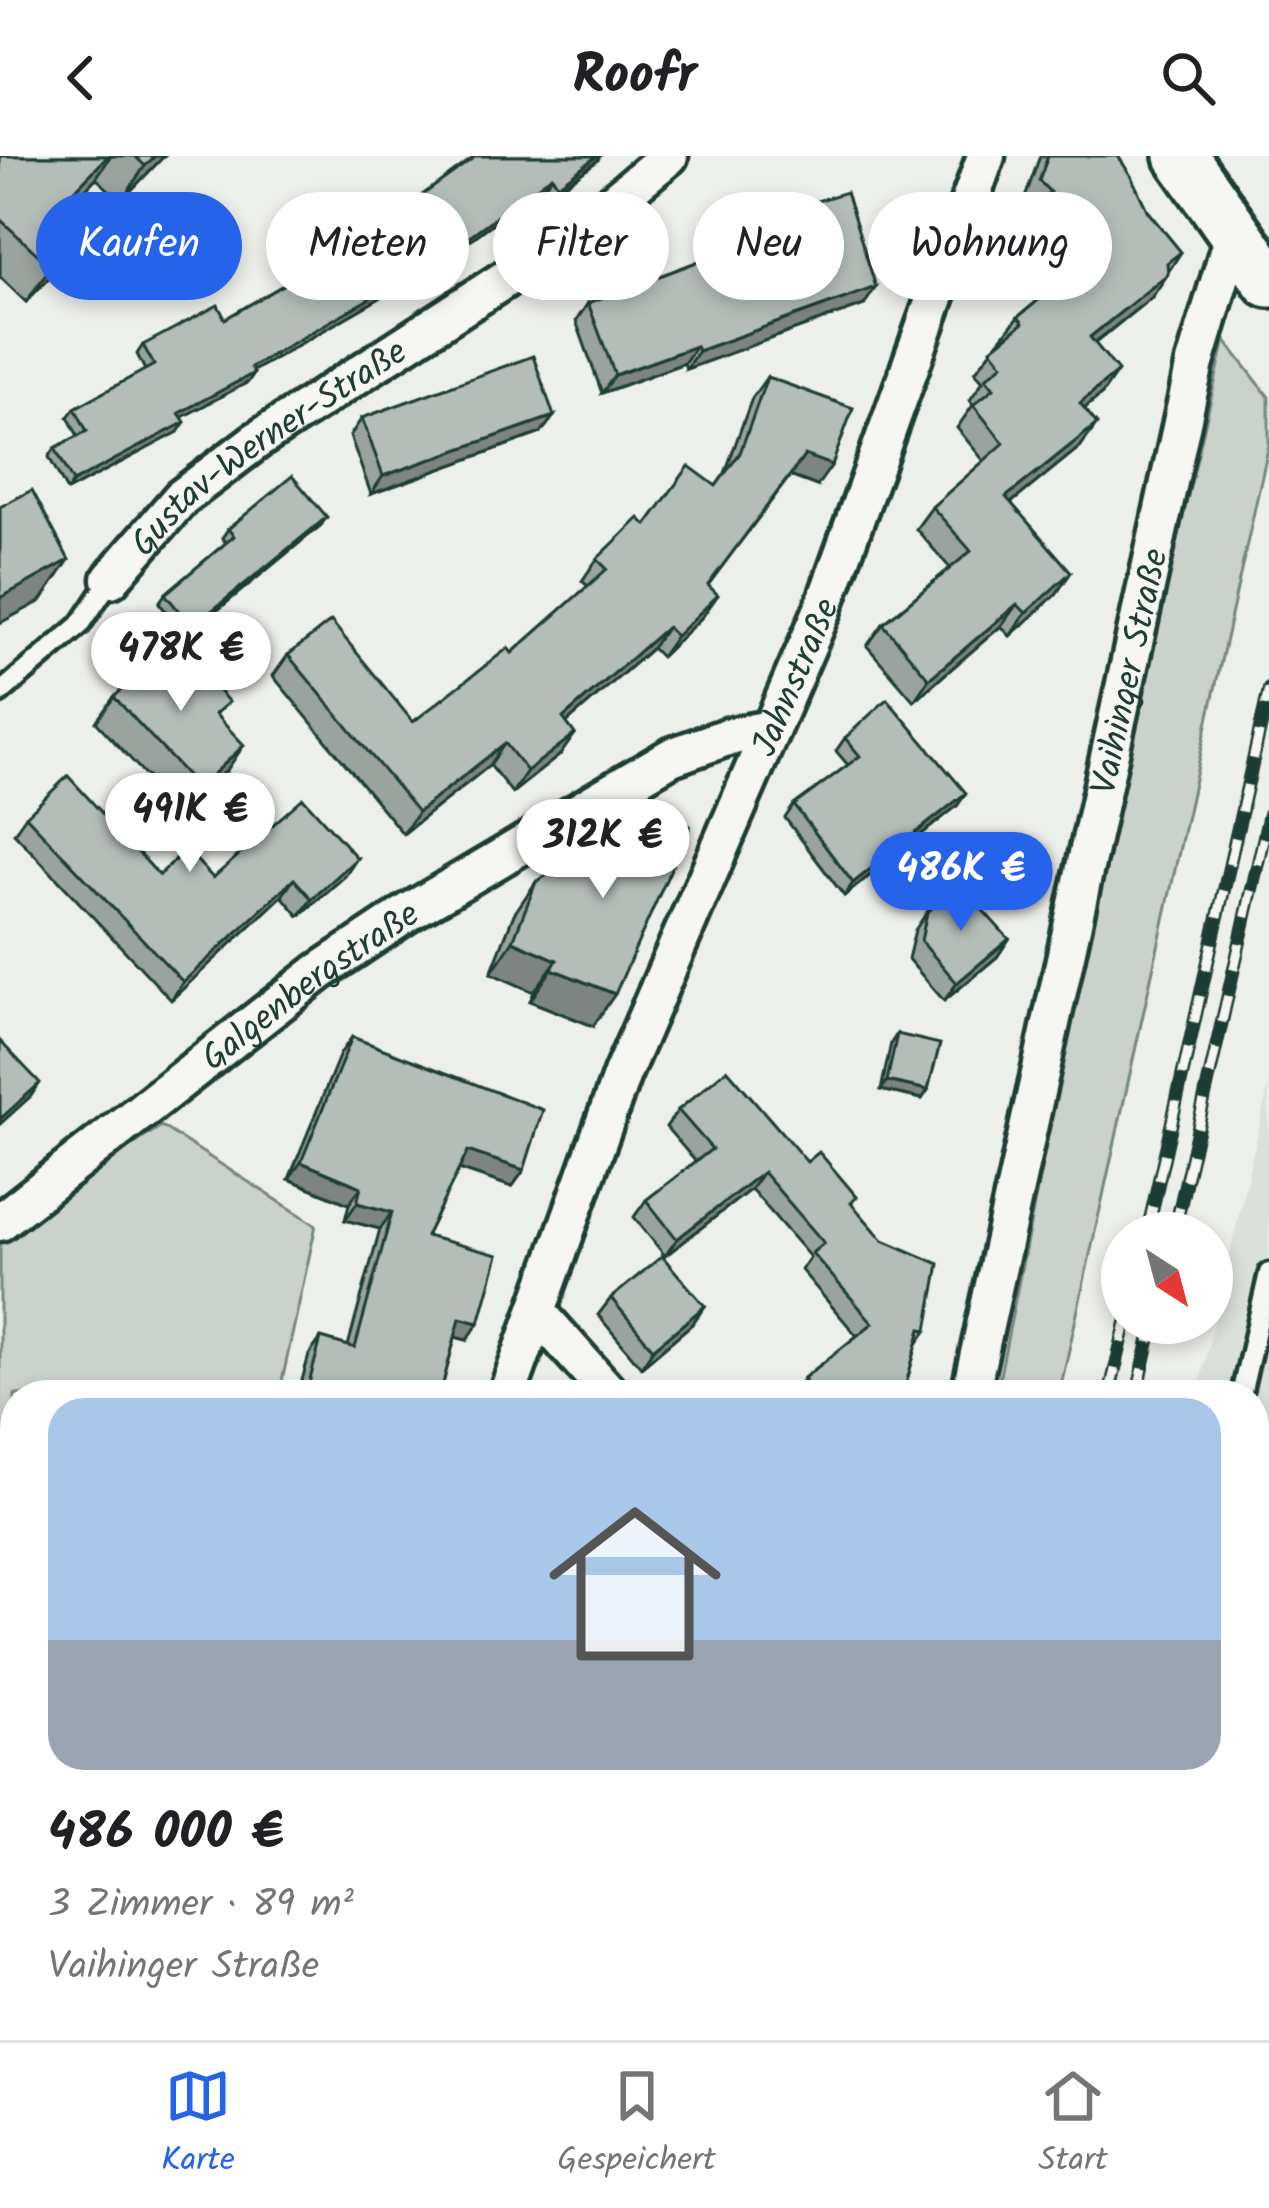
<!DOCTYPE html>
<html lang="de">
<head>
<meta charset="utf-8">
<style>
  :root { --surface:#fff; --page:#f2f2f2; --text:#202124; --muted:#757577; --line:#e0e0e0; --accent:#2563eb }
  body { margin:0; font-family:Kalam,sans-serif; background:var(--page); color:var(--text); height:100vh; display:flex; flex-direction:column; font-size:45px; white-space:nowrap }
  * { box-sizing:border-box; margin:0 }
  p { font-size:39px; color:var(--muted) }
  .icon { flex:none; width:66px; height:66px; fill:none; stroke:currentColor; stroke-width:2; stroke-linecap:round; stroke-linejoin:round }
  .map { position:relative; flex:1; overflow:hidden }
  .panel { position:absolute; left:0px; top:1224px; width:1269px; height:660px; display:flex; flex-direction:column; background:var(--surface); border-radius:48px 48px 0 0; box-shadow:0 6px 18px #0003 }
  .panel>* { flex:none }
  .top-card { position:absolute; left:36px; top:36px; width:1197px; height:108px; display:flex; gap:24px }
  .needle { width:78px; rotate:144deg }
  .tools { position:absolute; left:1101px; top:1056px; display:grid; gap:24px }
  .tools a { display:grid; place-items:center; width:132px; height:132px; border-radius:50%; background:var(--surface); box-shadow:0 6px 18px #0003; font-size:60px }
  .price { position:absolute; translate:-50% -102px; padding:0 27px; border-radius:42px; background:#fff; color:#222; font-size:39px; line-height:78px; filter:drop-shadow(0 3px 6px #0008) }
  .price::after { content:''; position:absolute; left:50%; top:72px; width:36px; height:27px; margin-left:-18px; background:inherit; clip-path:polygon(0 0,100% 0,50% 100%) }
  .price.selected { background:var(--accent); color:#fff }
  ul { padding:0; list-style:none }
  li { display:grid; align-content:center; gap:24px; height:636px; padding:0 48px }
  li span { display:grid; place-items:center; height:372px; border-radius:36px; color:#555 }
  li>.icon { margin-inline-start:auto }
  span .icon { width:216px; height:216px; fill:#fffc; stroke-width:1 }
  li b { font-size:51px }
  .chip { padding:0 42px; border-radius:54px; background:var(--surface); box-shadow:0 6px 18px #0003; font-size:42px; line-height:108px }
  .chip.selected { background:var(--accent); color:#fff }
  header { display:flex; justify-content:space-between; align-items:center; height:156px; padding:0 48px; background:var(--surface); font-size:54px; font-weight:700 }
  .tabs { display:flex; justify-content:space-around; align-items:center; height:168px; border-top:3px solid var(--line); background:var(--surface); font-size:33px; color:var(--muted) }
  .tabs a { display:grid; justify-items:center; gap:6px }
  .tabs .selected { color:var(--accent) }
  .map>svg:first-child { display:block }
  .built { fill:#dce0db }
  .green { fill:#cbd2cc; stroke:#758880; stroke-width:3 }
  .lines { fill:none; stroke-linecap:round; stroke-linejoin:round }
  .service-casing { stroke:#1f3d34; stroke-width:27 }
  .minor-casing { stroke:#1f3d34; stroke-width:45 }
  .secondary-casing { stroke:#1f3d34; stroke-width:60 }
  .service { stroke:#f6f6f2; stroke-width:18 }
  .minor { stroke:#f6f6f2; stroke-width:36 }
  .secondary { stroke:#f6f6f2; stroke-width:51 }
  .rail-casing { stroke:#1f3d34; stroke-width:14 }
  .rail { stroke:#f6f6f2; stroke-width:9; stroke-dasharray:27; stroke-linecap:butt }
  .wall { fill:#9ba39e; stroke:#1f3d34; stroke-width:3 }
  .shaded-wall { fill:#7e8481; stroke:#1f3d34; stroke-width:3 }
  .building { fill:#b4bdb8; stroke:#1f3d34; stroke-width:3 }
  .labels { text-anchor:middle; stroke-width:9; stroke-linejoin:round; paint-order:stroke }
  .street-label { font-size:36px; fill:#1f3d34; stroke:#f6f6f2 }
</style>
</head>
<body>
<header><svg class="icon" aria-label="back" viewBox="0 0 24 24"><path d="M15 5l-7 7 7 7"/></svg>Roofr<svg class="icon" aria-label="search" viewBox="0 0 24 24"><circle cx="10" cy="10" r="6"/><path d="M15 15l6 6"/></svg></header>
<div class="map">
<svg width="1269" height="1884" viewBox="0 0 1269 1884">
  <rect width="100%" height="100%" fill="#edefea"/>
  <filter id="ink" filterUnits="userSpaceOnUse"><feTurbulence type="fractalNoise" baseFrequency=".00833" numOctaves="2"/><feDisplacementMap in="SourceGraphic" scale="24" xChannelSelector="R" yChannelSelector="G"/><feConvolveMatrix kernelMatrix="1 2 1 2 8 2 1 2 1" color-interpolation-filters="sRGB"/></filter>
  <g filter="url(#ink)">
    <polygon class="built" points="1269,928 1269,1884 1047,1884 1051,1869 1254,1869 1254,1239 1197,1239"/>
    <g class="green">
      <polygon points="1225,184 1269,241 1269,288 1059,1239 996,1239 1113,654"/>
      <polygon points="161,970 316,1069 279,1239 15,1239 15,1303 0,1265 0,1088 37,1055"/>
      <polygon points="869,1869 925,1869 922,1884 866,1884"/>
    </g>
    <g class="lines">
      <g class="service-casing">
        <g id="service">
          <polyline points="0,537 80,469 111,423"/>
          <polyline points="1241,1239 1269,1117"/>
          <polyline points="1091,1884 1095,1869"/>
        </g>
      </g>
      <g class="minor-casing">
        <g id="minor">
          <path id="s1" d="M111 423 181 342 256 285 536 103 601 56 669 0"/>
          <path id="s2" d="M0 1066 319 816 409 756 671 601 727 581 771 573"/>
          <polyline points="539,1158 611,1239"/>
          <path id="s3" d="M507 1239 622 918 823 453 986 0"/>
          <path id="s4" d="M970 1239 1195 207 1235 73"/>
          <polyline points="219,1884 227,1869"/>
          <polyline points="826,1884 828,1869"/>
        </g>
      </g>
      <g class="secondary-casing">
        <polyline id="secondary" points="1181,0 1269,125"/>
      </g>
      <use href="#service" class="service"/>
      <use href="#minor" class="minor"/>
      <use href="#secondary" class="secondary"/>
      <g class="rail-casing">
        <g id="rail">
          <polyline points="1147,1077 1269,533"/>
          <polyline points="1174,1077 1269,658"/>
          <polyline points="1109,1239 1126,1167"/>
          <polyline points="1137,1239 1153,1167"/>
          <polyline points="960,1884 964,1869"/>
          <polyline points="988,1884 991,1869"/>
        </g>
      </g>
      <use href="#rail" class="rail"/>
    </g>
    <g class="wall">
      <polygon points="0,0 164,0 121,45 96,22 75,44 71,98 26,146 0,121"/>
      <polygon points="476,0 600,0 597,5 551,38 545,29 432,112 253,215 254,217 248,226 182,261 178,276 67,335 49,301 55,292 78,280 68,261 75,252 145,214 137,198 143,189 225,163 389,67 395,59"/>
      <polygon points="1040,0 1118,0 1148,56 1181,96 1152,141 1095,187 1102,238 1085,252 1081,290 1011,347 1071,416 1056,438 1010,480 1001,470 914,545 867,490 883,468 950,412 916,373 932,351 984,305 957,272 973,249 970,244 983,225 975,216 1018,161 1061,126 1017,74 1031,55 1023,47"/>
      <polygon points="752,65 864,149 686,213 684,207 602,237 576,165 588,147 742,89 740,82"/>
      <polygon points="767,221 817,330 790,320 708,429 703,460 661,501 652,492 566,567 560,599 512,637 490,609 403,678 273,520 288,499 413,566 512,497 588,430 582,425 597,403 646,369 716,330 725,317 752,242"/>
      <polygon points="362,262 541,277 371,338 350,280"/>
      <polygon points="320,370 186,480 159,447 165,438 226,387 222,382 228,373"/>
      <polygon points="114,541 218,561 227,614 181,657 96,566"/>
      <polygon points="845,582 966,637 957,650 844,740 785,662 794,649 848,609 836,595"/>
      <polygon points="26,660 159,719 213,722 357,702 345,720 299,760 282,740 171,844 14,677"/>
      <polygon points="536,726 593,870 530,845 534,836 491,817 514,758"/>
      <polygon points="927,756 1009,783 997,801 944,845 908,803 915,774"/>
      <polygon points="897,878 928,934 922,943 881,934 891,887"/>
      <polygon points="352,881 524,1014 512,1031 459,1013 426,1080 467,1184 455,1181 440,1239 298,1239 309,1199 321,1182 348,1190 380,1073 345,1064 349,1048 289,1023 340,898"/>
      <polygon points="678,954 807,1006 852,1048 927,1174 917,1188 903,1239 792,1239 804,1222 857,1180 801,1114 810,1101 751,1033 665,1100 634,1061 646,1044 696,1006 666,971"/>
      <polygon points="611,1142 705,1150 692,1168 641,1211 598,1159"/>
      <polygon points="1269,1412 1269,1591 1254,1588 1254,1434"/>
      <polygon points="15,1472 15,1778 12,1620 0,1612 0,1493"/>
      <polygon points="314,1869 400,1869 392,1884 326,1884 326,1875"/>
      <polygon points="697,1869 721,1869 708,1881"/>
      <polygon points="1146,1869 1254,1869 1269,1884 1143,1884"/>
    </g>
    <g class="shaded-wall">
      <polygon points="108,0 111,0 96,22 46,74 70,39"/>
      <polygon points="155,0 164,0 121,45 145,10"/>
      <polygon points="597,0 600,0 597,5 551,38 558,29"/>
      <polygon points="552,20 545,29 432,112 244,220 251,211"/>
      <polygon points="96,63 71,98 26,146 51,111"/>
      <polygon points="1168,118 1152,141 1074,203 1090,181"/>
      <polygon points="876,131 864,149 686,213 698,195"/>
      <polygon points="696,190 684,207 602,237 615,219"/>
      <polygon points="1118,215 1102,238 1064,269 1080,247"/>
      <polygon points="254,217 248,226 173,266 179,257"/>
      <polygon points="554,260 541,277 371,338 383,320"/>
      <polygon points="185,266 178,276 67,335 73,326"/>
      <polygon points="1097,268 1081,290 990,364 1006,341"/>
      <polygon points="805,299 832,309 817,330 790,320"/>
      <polygon points="327,361 320,370 186,480 192,471"/>
      <polygon points="69,404 41,445 0,467 0,442"/>
      <polygon points="1071,416 1056,438 1010,480 1026,457"/>
      <polygon points="718,439 703,460 661,501 676,480"/>
      <polygon points="1017,448 1001,470 914,545 929,523"/>
      <polygon points="667,471 652,492 548,583 563,562"/>
      <polygon points="575,578 560,599 512,637 527,615"/>
      <polygon points="505,587 490,609 403,678 418,656"/>
      <polygon points="244,589 227,614 181,657 199,632"/>
      <polygon points="966,637 957,650 844,740 853,727"/>
      <polygon points="357,702 345,720 299,760 312,743"/>
      <polygon points="294,723 282,740 171,844 183,826"/>
      <polygon points="1009,783 997,801 944,845 957,827"/>
      <polygon points="513,785 557,804 534,836 491,817"/>
      <polygon points="552,813 615,838 593,870 530,845"/>
      <polygon points="887,925 928,934 922,943 881,934"/>
      <polygon points="40,927 31,940 0,968 0,963"/>
      <polygon points="468,995 524,1014 512,1031 456,1012"/>
      <polygon points="301,1006 361,1031 349,1048 289,1023"/>
      <polygon points="763,1016 751,1033 665,1100 677,1083"/>
      <polygon points="357,1047 392,1056 380,1073 345,1064"/>
      <polygon points="705,1150 692,1168 641,1211 653,1193"/>
      <polygon points="460,1162 479,1167 467,1184 448,1179"/>
      <polygon points="1254,1543 1269,1546 1269,1591 1254,1588"/>
      <polygon points="63,1869 75,1869 112,1884 53,1884"/>
    </g>
    <g class="building">
      <polygon points="0,0 108,0 70,39 96,63 51,111 0,63"/>
      <polygon points="135,0 155,0 145,10"/>
      <polygon points="476,0 597,0 558,29 552,20 438,103 251,211 254,217 179,257 185,266 73,326 55,292 87,275 75,252 154,209 143,189 218,149 225,163 398,62 395,59"/>
      <polygon points="1048,0 1118,0 1131,20 1148,56 1181,96 1167,107 1168,118 1090,181 1118,215 1080,247 1097,268 1006,341 1071,416 1026,457 1017,448 929,523 883,468 971,395 932,351 1004,287 973,249 994,232 986,222 1003,208 991,193 1023,167 1018,161 1081,109 1033,51 1050,36 1039,25"/>
      <polygon points="846,36 876,131 698,195 696,190 615,219 588,147 758,83 752,65"/>
      <polygon points="533,200 554,260 383,320 362,262"/>
      <polygon points="767,221 853,252 832,309 805,299 708,429 718,439 676,480 667,471 563,562 575,578 527,615 505,587 418,656 288,499 331,465 413,566 508,492 512,497 607,413 597,403 639,362 646,369 689,310 716,330 740,297"/>
      <polygon points="292,320 327,361 192,471 165,438 234,380 228,373"/>
      <polygon points="32,334 69,404 0,442 0,351"/>
      <polygon points="173,485 229,546 215,558 244,589 199,632 114,541"/>
      <polygon points="887,543 966,637 853,727 794,649 860,600 845,582"/>
      <polygon points="68,620 159,719 186,693 213,722 303,642 357,702 312,743 294,723 183,826 26,660"/>
      <polygon points="655,652 690,670 615,838 552,813 557,804 513,785 536,726"/>
      <polygon points="960,729 1009,783 957,827 921,785 927,756"/>
      <polygon points="897,878 940,888 928,934 887,925"/>
      <polygon points="352,881 543,954 524,1014 468,995 426,1080 498,1099 479,1167 460,1162 440,1239 321,1239 307,1235 321,1182 355,1192 392,1056 357,1047 361,1031 301,1006"/>
      <polygon points="0,885 40,927 0,963"/>
      <polygon points="727,913 807,1006 819,996 857,1041 851,1047 883,1084 939,1108 927,1174 921,1173 903,1239 813,1239 804,1222 873,1167 812,1097 824,1087 763,1016 677,1083 646,1044 712,993 678,954"/>
      <polygon points="662,1100 705,1150 653,1193 611,1142"/>
      <polygon points="1269,1434 1269,1546 1254,1543 1254,1504"/>
      <polygon points="15,1472 15,1596 0,1586 0,1493"/>
      <polygon points="15,1616 15,1778 0,1799 0,1638"/>
      <polygon points="1254,1671 1269,1674 1269,1884 1151,1884 1154,1869 1254,1869"/>
      <polygon points="75,1869 160,1869 153,1884 112,1884"/>
      <polygon points="337,1869 400,1869 392,1884 337,1884"/>
      <polygon points="718,1877 724,1884 709,1884"/>
    </g>
  </g>
  <g class="labels">
    <g class="street-label">
      <text dy="13" stroke="none"><textPath href="#s1" startOffset="207">Gustav-Werner-Straße</textPath></text>
      <text dy="13" stroke="none"><textPath href="#s4" startOffset="741">Vaihinger Straße</textPath></text>
      <text dy="13" stroke="none"><textPath href="#s3" startOffset="774">Jahnstraße</textPath></text>
      <text dy="13" stroke="none"><textPath href="#s2" startOffset="390">Galgenbergstraße</textPath></text>
    </g>
  </g>
</svg>
<div class="tools">
<a><svg class="needle" viewBox="-14 -14 28 28"><path d="M0-13l5 13h-10z" fill="#e53935"/><path d="M0 13l5-13h-10z" fill="#757577"/></svg></a>
</div>
<b class="price" style="left:181px;top:558px">478K €</b>
<b class="price" style="left:190px;top:719px">491K €</b>
<b class="price" style="left:603px;top:745px">312K €</b>
<b class="price selected" style="left:961px;top:778px">486K €</b>
<div class="top-card">
<a class="chip selected">Kaufen</a>
<a class="chip">Mieten</a>
<a class="chip">Filter</a>
<a class="chip">Neu</a>
<a class="chip">Wohnung</a>
</div>
<section class="panel">
<ul>
<li><span style="background:linear-gradient(#a9c7e8 65%,#9aa5b1 0)"><svg class="icon" aria-label="home" viewBox="0 0 24 24"><path d="M3 11l9-7 9 7M6 9v11h12V9"/></svg></span><div><b>486 000 €</b><p>3 Zimmer · 89 m²</p><p>Vaihinger Straße</p></div></li>
</ul>
</section>
</div>
<nav class="tabs">
<a class="selected"><svg class="icon" aria-label="map" viewBox="0 0 24 24"><path d="M3 6l6-2 6 2 6-2v14l-6 2-6-2-6 2zM9 4v14M15 6v14"/></svg>Karte</a>
<a><svg class="icon" aria-label="saved" viewBox="0 0 24 24"><path d="M7 4h10v16l-5-4-5 4z"/></svg>Gespeichert</a>
<a><svg class="icon" aria-label="home" viewBox="0 0 24 24"><path d="M3 11l9-7 9 7M6 9v11h12V9"/></svg>Start</a>
</nav>
</body>
</html>
